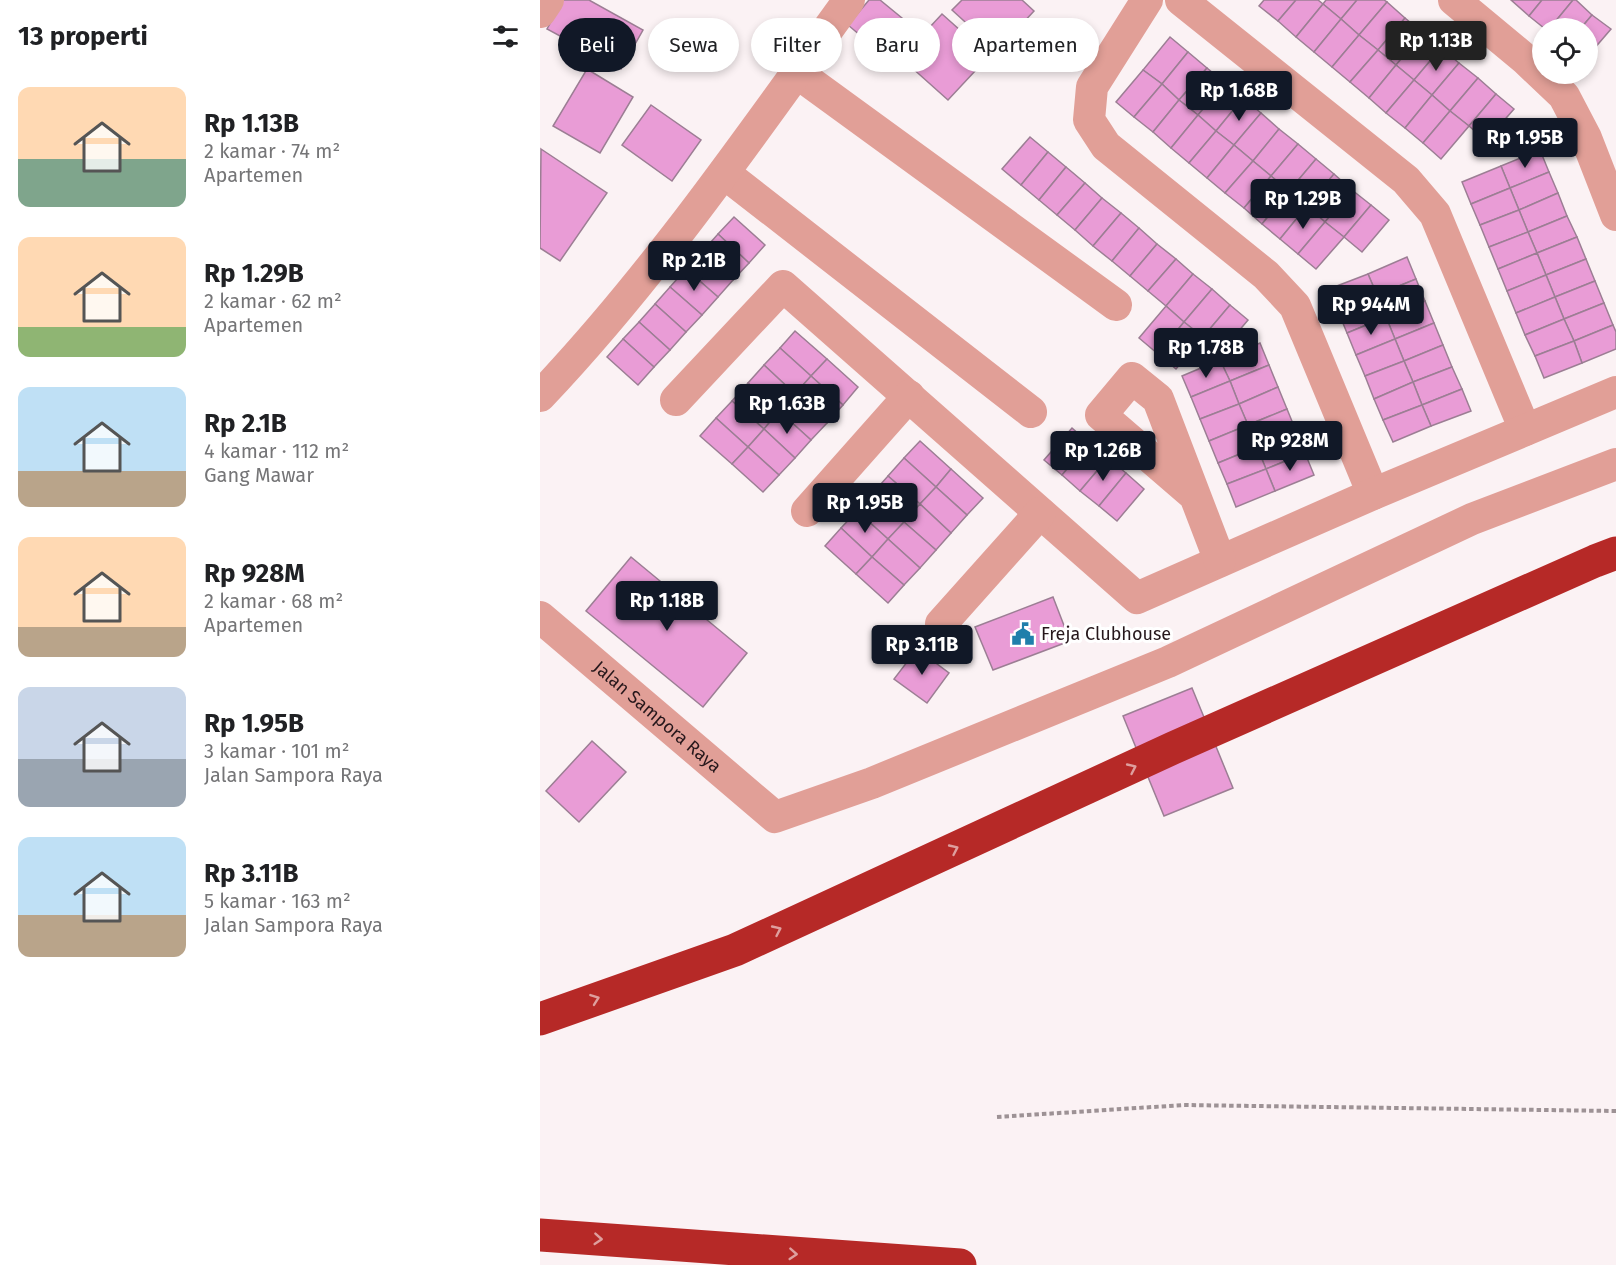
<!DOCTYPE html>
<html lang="id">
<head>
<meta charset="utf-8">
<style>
  :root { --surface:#fff; --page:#f6f6f6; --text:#202124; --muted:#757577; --accent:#111827 }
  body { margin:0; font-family:"Fira Sans",sans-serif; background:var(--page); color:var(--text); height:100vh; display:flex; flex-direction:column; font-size:22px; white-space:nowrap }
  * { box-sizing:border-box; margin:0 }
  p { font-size:20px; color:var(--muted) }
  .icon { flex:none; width:33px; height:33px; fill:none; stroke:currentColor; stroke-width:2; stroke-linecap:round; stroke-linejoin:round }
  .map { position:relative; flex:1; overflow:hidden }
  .side { display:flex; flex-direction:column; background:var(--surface); width:540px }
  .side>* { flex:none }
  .banner { position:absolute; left:18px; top:18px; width:570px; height:54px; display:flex; gap:12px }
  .tools { position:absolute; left:992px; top:18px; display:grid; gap:12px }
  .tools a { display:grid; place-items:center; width:66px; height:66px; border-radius:50%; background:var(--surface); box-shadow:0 3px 9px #0003; font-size:30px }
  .price { position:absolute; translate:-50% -51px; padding:0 14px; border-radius:6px; background:var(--accent); color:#fff; font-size:20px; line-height:39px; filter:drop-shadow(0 2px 3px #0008) }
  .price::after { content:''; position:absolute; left:50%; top:36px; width:18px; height:14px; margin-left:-9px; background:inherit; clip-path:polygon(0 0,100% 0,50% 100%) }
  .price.current { background:#222; color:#fff }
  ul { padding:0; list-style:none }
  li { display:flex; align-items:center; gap:18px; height:150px; padding:0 18px }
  li span { display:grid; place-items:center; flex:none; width:168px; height:120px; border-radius:12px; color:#555 }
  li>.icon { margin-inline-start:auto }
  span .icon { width:72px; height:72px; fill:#fffc; stroke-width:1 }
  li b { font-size:26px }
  h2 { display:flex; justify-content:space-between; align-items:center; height:72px; padding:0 18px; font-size:26px }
  .pill { padding:0 21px; border-radius:27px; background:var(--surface); box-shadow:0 3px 9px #0003; font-size:21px; line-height:54px }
  .pill.current { background:var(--accent); color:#fff }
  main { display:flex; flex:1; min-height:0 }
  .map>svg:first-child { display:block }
  .building { fill:#e99cd6; stroke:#9c7e94; stroke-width:1.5 }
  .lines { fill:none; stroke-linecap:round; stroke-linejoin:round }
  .path { stroke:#9d9295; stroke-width:4; stroke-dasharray:4.5 3; stroke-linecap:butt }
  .street { stroke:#e19f97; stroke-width:32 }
  .highway { stroke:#b62927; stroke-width:33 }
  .oneway { stroke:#de9f9e }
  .labels { text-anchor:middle; stroke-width:6; stroke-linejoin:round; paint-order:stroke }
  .poi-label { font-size:18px; fill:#26171b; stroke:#fff; text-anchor:start }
  .street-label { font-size:18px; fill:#26171b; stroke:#fff }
</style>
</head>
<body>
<main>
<section class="side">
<h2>13 properti<svg class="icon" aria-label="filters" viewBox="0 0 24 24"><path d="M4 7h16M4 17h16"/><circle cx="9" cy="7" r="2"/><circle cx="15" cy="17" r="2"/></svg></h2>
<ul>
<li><span style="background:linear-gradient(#ffd9b3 60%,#7fa58c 0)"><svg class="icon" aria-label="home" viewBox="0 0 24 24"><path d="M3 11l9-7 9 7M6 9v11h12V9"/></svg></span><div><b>Rp 1.13B</b><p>2 kamar · 74 m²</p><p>Apartemen</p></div></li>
<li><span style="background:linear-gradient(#ffd9b3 75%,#8fb573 0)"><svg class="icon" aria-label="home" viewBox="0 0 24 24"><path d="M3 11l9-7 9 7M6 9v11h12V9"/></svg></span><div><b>Rp 1.29B</b><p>2 kamar · 62 m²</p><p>Apartemen</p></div></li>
<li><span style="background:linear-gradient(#bfe0f5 70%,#b9a48a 0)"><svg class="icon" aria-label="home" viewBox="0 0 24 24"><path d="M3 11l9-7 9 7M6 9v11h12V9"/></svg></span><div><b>Rp 2.1B</b><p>4 kamar · 112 m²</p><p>Gang Mawar</p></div></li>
<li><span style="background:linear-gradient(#ffd9b3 75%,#b9a48a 0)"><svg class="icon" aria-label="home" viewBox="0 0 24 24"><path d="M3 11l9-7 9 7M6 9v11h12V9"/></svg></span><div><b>Rp 928M</b><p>2 kamar · 68 m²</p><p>Apartemen</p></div></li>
<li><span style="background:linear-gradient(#c9d6e8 60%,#9aa5b1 0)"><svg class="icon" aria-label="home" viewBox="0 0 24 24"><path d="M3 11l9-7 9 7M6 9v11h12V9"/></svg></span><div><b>Rp 1.95B</b><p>3 kamar · 101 m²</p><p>Jalan Sampora Raya</p></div></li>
<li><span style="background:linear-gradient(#bfe0f5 65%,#b9a48a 0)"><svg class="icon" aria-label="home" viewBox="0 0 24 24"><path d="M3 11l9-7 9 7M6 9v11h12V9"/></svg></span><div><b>Rp 3.11B</b><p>5 kamar · 163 m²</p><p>Jalan Sampora Raya</p></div></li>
</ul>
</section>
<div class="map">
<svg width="1076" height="1265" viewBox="0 0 1076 1265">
  <rect width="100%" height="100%" fill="#fbf2f4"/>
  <g class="building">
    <polygon points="23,0 49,0 103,30 81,69 7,29"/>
    <polygon points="329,0 340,0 373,27 347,58 308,25"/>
    <polygon points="422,0 482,0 494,11 457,51 412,10"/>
    <polygon points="724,0 756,0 738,21 719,6"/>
    <polygon points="756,0 778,0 783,4 756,37 738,21"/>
    <polygon points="786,0 817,0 801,19 783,4"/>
    <polygon points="817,0 844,0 847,2 819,35 801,19"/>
    <polygon points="971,0 1002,0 989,16"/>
    <polygon points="1002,0 1033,0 1010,28 1004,28 989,16"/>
    <polygon points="1033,0 1036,0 1052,15 1041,28 1010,28"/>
    <polygon points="847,2 865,18 838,50 819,35"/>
    <polygon points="783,4 801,19 774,52 756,37"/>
    <polygon points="402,14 449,56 408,100 361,58"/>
    <polygon points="1052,15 1071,29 1047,57 1047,28 1041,28"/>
    <polygon points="865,18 883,33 856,65 838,50"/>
    <polygon points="801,19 819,35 792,67 774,52"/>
    <polygon points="883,33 901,48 874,80 856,65"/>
    <polygon points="819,35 838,50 810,82 792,67"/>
    <polygon points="630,37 648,52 622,84 603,70"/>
    <polygon points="901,48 919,63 892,95 874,80"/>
    <polygon points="838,50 856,65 829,98 810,82"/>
    <polygon points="648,52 667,68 639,100 622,84"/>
    <polygon points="919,63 938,78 910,111 892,95"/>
    <polygon points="856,65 874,80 846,113 829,98"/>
    <polygon points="667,68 685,83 658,115 639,100"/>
    <polygon points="47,69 93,97 60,153 13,126"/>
    <polygon points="603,70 622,84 594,117 576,102"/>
    <polygon points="938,78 956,94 929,126 910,111"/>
    <polygon points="874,80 892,95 865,128 846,113"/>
    <polygon points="685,83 703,98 676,131 658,115"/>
    <polygon points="622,84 639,100 613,132 594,117"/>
    <polygon points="956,94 974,109 946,141 929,126"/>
    <polygon points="892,95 910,111 883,143 865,128"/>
    <polygon points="703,98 721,113 694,145 676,131"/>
    <polygon points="639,100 658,115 631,148 613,132"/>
    <polygon points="111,105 161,140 132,181 82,145"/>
    <polygon points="910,111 929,126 901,159 883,143"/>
    <polygon points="721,113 739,129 713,161 694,145"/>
    <polygon points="658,115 676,131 649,163 631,148"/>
    <polygon points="739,129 758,144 731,176 713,161"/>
    <polygon points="676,131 694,145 667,178 649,163"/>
    <polygon points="490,137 508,152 481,185 462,169"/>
    <polygon points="758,144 776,159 749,191 731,176"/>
    <polygon points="694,145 713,161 685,193 667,178"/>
    <polygon points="1,149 67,193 20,261 0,248"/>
    <polygon points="1000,150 1009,172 970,188 961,166"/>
    <polygon points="508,152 526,167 499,200 481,185"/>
    <polygon points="776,159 794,174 767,206 749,191"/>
    <polygon points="713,161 731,176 704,208 685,193"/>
    <polygon points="961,166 970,188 931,204 922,182"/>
    <polygon points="526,167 545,183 517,215 499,200"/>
    <polygon points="1009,172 1018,193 979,210 970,188"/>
    <polygon points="794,174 812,190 785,222 767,206"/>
    <polygon points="731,176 749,191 722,224 704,208"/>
    <polygon points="545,183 562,198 535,230 517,215"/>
    <polygon points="970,188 979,210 940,225 931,204"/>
    <polygon points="812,190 831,205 804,237 785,222"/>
    <polygon points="749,191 767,206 740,239 722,224"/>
    <polygon points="1018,193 1027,216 988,232 979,210"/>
    <polygon points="562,198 581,213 553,246 535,230"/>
    <polygon points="831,205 849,220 822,252 804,237"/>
    <polygon points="767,206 785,222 758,254 740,239"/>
    <polygon points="979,210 988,232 949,247 940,225"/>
    <polygon points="581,213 599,228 572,261 553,246"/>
    <polygon points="1027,216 1037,237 997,253 988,232"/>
    <polygon points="194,217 225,245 209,263 178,234"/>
    <polygon points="785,222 804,237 776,269 758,254"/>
    <polygon points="599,228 617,244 590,276 572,261"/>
    <polygon points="988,232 997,253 958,269 949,247"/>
    <polygon points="178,234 209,263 193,280 162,252"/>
    <polygon points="1037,237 1046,259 1006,275 997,253"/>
    <polygon points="617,244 636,259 608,291 590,276"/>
    <polygon points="162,252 193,280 178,297 146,269"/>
    <polygon points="997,253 1006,275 967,291 958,269"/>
    <polygon points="867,257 876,279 837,295 828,274"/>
    <polygon points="636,259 653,274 626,306 608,291"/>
    <polygon points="1046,259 1055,281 1015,297 1006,275"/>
    <polygon points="146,269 178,297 162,315 130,287"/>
    <polygon points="653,274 672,289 644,322 626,306"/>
    <polygon points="828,274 837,295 798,311 789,289"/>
    <polygon points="1006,275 1015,297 976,313 967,291"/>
    <polygon points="876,279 885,301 846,317 837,295"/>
    <polygon points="1055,281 1064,303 1024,319 1015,297"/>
    <polygon points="130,287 162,315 146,332 115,304"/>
    <polygon points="672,289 690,305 663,337 644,322"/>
    <polygon points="837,295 846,317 807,333 798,311"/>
    <polygon points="1015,297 1024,319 985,335 976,313"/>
    <polygon points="885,301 894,323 855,339 846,317"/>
    <polygon points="1064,303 1073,325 1034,341 1024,319"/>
    <polygon points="115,304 146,332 130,350 99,322"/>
    <polygon points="690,305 708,320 681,352 663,337"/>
    <polygon points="626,306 644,322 618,354 599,338"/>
    <polygon points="846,317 855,339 816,355 807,333"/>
    <polygon points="1024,319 1034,341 995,356 985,335"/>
    <polygon points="99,322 130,350 114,367 83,339"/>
    <polygon points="644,322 663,337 636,369 618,354"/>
    <polygon points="894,323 903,345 864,361 855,339"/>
    <polygon points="1073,325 1076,332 1076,349 1042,363 1034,341"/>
    <polygon points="255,331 287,359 271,376 240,348"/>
    <polygon points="83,339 114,367 98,385 67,357"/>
    <polygon points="855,339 864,361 825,376 816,355"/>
    <polygon points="1034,341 1042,363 1004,378 995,356"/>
    <polygon points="720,343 729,365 690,381 680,360"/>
    <polygon points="903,345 912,367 873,382 864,361"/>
    <polygon points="240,348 271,376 255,394 224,365"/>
    <polygon points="287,359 318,387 303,405 271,376"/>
    <polygon points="680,360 690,381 651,397 642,376"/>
    <polygon points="864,361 873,382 834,399 825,376"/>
    <polygon points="224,365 255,394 239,411 208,383"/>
    <polygon points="729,365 738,387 699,404 690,381"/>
    <polygon points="912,367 922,389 882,405 873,382"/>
    <polygon points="271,376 303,405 287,423 255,394"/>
    <polygon points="690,381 699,404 660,419 651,397"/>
    <polygon points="873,382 882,405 843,420 834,399"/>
    <polygon points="208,383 239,411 224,429 192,401"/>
    <polygon points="738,387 747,409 708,425 699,404"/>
    <polygon points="922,389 931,411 891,426 882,405"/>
    <polygon points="255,394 287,423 271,440 239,411"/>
    <polygon points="192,401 224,429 208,447 176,418"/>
    <polygon points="699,404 708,425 669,441 660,419"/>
    <polygon points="882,405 891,426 853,442 843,420"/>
    <polygon points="747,409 756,431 717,447 708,425"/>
    <polygon points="239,411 271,440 255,458 224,429"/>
    <polygon points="176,418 208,447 192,464 160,436"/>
    <polygon points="708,425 717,447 678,463 669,441"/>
    <polygon points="532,428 549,443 522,475 504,460"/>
    <polygon points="224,429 255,458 239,475 208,447"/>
    <polygon points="756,431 765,453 726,469 717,447"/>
    <polygon points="380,441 411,469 396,487 364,458"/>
    <polygon points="549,443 568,458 540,491 522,475"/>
    <polygon points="208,447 239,475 223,492 192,464"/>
    <polygon points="717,447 726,469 687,484 678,463"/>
    <polygon points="765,453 774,475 735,491 726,469"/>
    <polygon points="364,458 396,487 380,504 348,476"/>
    <polygon points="568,458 586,473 559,506 540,491"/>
    <polygon points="411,469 443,498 427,515 396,487"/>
    <polygon points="726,469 735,491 696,507 687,484"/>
    <polygon points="586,473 604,489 577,521 559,506"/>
    <polygon points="348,476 380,504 364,522 332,494"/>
    <polygon points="396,487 427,515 411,533 380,504"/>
    <polygon points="332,494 364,522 348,539 317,511"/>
    <polygon points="380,504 411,533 396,550 364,522"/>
    <polygon points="317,511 348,539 332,557 301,528"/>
    <polygon points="364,522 396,550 380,568 348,539"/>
    <polygon points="301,528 332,557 316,574 285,546"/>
    <polygon points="348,539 380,568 364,585 332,557"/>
    <polygon points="91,557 207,653 163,707 46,611"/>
    <polygon points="332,557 364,585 348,603 316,574"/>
    <polygon points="513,597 530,641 453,670 435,627"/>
    <polygon points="377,649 409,673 387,703 354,679"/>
    <polygon points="652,688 693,788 624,816 583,716"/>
    <polygon points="52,741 86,772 39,822 6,791"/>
  </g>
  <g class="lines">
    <polyline class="path" points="457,1117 644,1105 1076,1111"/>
    <g class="street">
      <polyline points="607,0 552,87 549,120 566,146 726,275 755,306 833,494"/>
      <polyline points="641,0 866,180 895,214 985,430"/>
      <polyline points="914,0 985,59 1024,96 1046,138 1076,215"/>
      <polyline points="0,12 8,0"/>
      <polyline points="256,72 576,305"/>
      <polyline points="184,173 491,412"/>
      <path d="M0 396C115 275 211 135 309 0"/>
      <polyline points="136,400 243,286 597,598 833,494 1076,392"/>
      <polyline points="655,496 561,415 592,378 618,399 680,561"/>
      <polyline points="267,511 369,396"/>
      <path id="s1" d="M0 617 235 817 332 783 628 662 932 519 1076 464"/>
      <polyline points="401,624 500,513"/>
    </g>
    <g class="highway">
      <polyline points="0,1019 195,950 633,748 1055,561 1076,553"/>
      <polyline points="0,1235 420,1265"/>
    </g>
  </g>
  <defs><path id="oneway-chevron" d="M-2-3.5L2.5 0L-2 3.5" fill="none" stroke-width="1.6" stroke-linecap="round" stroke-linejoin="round" transform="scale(1.5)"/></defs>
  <g class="oneway">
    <use href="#oneway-chevron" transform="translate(592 768) rotate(-25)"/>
    <use href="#oneway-chevron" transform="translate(414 849) rotate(-25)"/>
    <use href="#oneway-chevron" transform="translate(237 930) rotate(-25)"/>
    <use href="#oneway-chevron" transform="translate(55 999) rotate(-20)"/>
    <use href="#oneway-chevron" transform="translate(58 1239) rotate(4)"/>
    <use href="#oneway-chevron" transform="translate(253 1254) rotate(4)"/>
  </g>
  <defs>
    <g id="civic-bare" transform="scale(1.8)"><path d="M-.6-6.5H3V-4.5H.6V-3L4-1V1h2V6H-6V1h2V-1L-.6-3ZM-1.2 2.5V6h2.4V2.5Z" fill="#1f7fab" stroke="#fff" stroke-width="2.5" paint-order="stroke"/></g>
  </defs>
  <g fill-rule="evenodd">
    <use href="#civic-bare" x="483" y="634"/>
  </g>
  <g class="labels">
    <g class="poi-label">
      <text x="501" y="640">Freja Clubhouse</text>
    </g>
    <g class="street-label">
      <text dy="6" stroke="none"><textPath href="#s1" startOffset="154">Jalan Sampora Raya</textPath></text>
    </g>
  </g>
</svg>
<div class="tools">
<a><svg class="icon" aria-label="locate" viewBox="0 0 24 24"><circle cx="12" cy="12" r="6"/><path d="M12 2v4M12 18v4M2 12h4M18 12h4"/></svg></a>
</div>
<b class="price current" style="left:896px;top:72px">Rp 1.13B</b>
<b class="price" style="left:699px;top:122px">Rp 1.68B</b>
<b class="price" style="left:985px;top:169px">Rp 1.95B</b>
<b class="price" style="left:763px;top:230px">Rp 1.29B</b>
<b class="price" style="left:154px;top:292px">Rp 2.1B</b>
<b class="price" style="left:831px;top:336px">Rp 944M</b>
<b class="price" style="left:666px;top:379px">Rp 1.78B</b>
<b class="price" style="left:247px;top:435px">Rp 1.63B</b>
<b class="price" style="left:750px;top:472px">Rp 928M</b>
<b class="price" style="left:563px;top:482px">Rp 1.26B</b>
<b class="price" style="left:325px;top:534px">Rp 1.95B</b>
<b class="price" style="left:127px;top:632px">Rp 1.18B</b>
<b class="price" style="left:382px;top:676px">Rp 3.11B</b>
<div class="banner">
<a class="pill current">Beli</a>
<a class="pill">Sewa</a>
<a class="pill">Filter</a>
<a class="pill">Baru</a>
<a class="pill">Apartemen</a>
</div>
</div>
</main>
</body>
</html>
